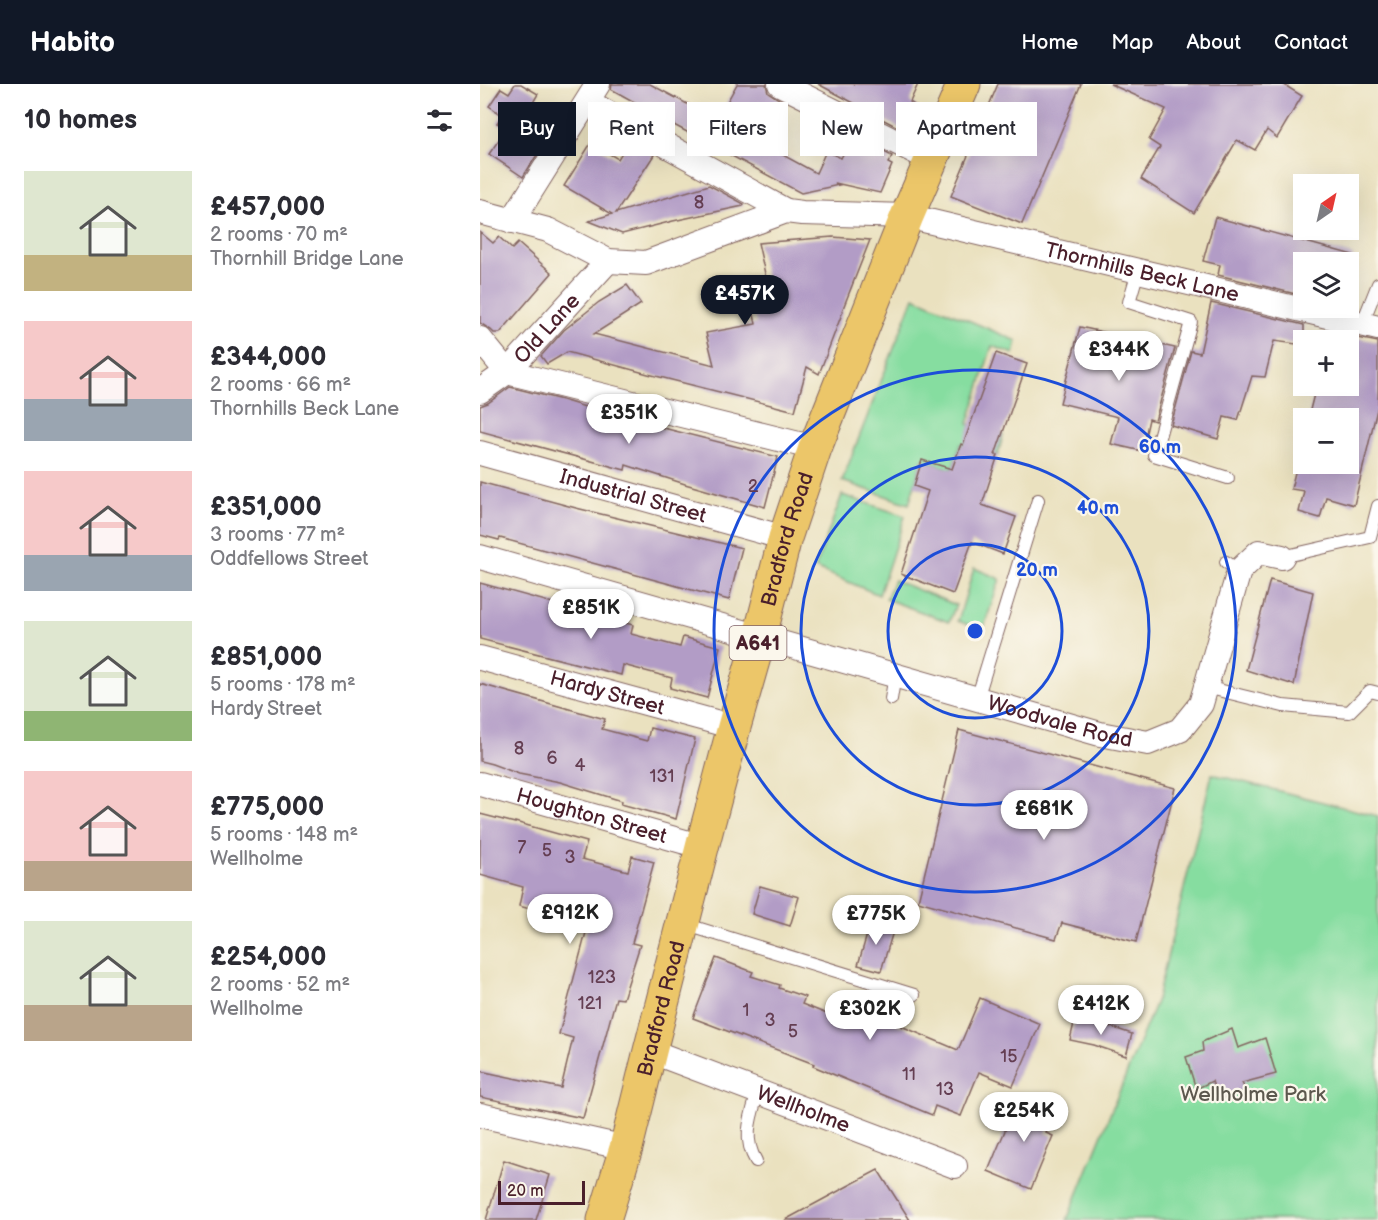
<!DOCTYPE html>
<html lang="en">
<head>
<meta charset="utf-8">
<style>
  :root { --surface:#fff; --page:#f7f7f7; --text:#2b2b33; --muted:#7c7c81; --accent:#111827 }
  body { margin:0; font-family:"Balsamiq Sans",sans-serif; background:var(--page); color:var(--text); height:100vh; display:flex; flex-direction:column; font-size:22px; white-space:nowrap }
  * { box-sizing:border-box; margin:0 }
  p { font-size:20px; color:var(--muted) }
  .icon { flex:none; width:33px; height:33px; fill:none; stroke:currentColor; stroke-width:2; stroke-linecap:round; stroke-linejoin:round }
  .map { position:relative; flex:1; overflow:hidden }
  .drawer { display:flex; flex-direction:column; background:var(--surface); width:480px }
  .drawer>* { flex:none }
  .guide { position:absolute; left:18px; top:18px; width:570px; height:54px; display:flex; gap:12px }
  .needle { width:39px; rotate:34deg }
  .tools { position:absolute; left:813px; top:90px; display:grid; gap:12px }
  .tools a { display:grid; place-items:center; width:66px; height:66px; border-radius:0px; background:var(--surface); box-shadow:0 6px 24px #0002; font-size:30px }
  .scale { position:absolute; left:18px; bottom:15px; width:87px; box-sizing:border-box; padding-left:6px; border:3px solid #4a1f2b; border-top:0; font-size:16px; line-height:21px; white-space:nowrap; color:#4a1f2b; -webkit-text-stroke:4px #fbf7ec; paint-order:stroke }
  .price { position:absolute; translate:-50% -51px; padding:0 14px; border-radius:21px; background:#fff; color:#222; font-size:20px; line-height:39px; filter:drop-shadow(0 2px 3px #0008) }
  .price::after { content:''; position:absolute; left:50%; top:36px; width:18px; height:14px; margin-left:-9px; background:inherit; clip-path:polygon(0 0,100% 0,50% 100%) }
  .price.active { background:var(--accent); color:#fff }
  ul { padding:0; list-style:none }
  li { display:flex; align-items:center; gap:18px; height:150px; padding:0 24px }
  li span { display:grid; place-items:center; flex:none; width:168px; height:120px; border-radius:0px; color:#555 }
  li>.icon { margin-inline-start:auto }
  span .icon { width:72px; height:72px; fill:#fffc; stroke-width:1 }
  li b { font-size:26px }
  h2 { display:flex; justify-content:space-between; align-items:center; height:72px; padding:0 24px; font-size:26px }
  .tag { padding:0 21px; border-radius:0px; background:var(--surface); box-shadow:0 6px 24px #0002; font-size:21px; line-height:54px }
  .tag.active { background:var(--accent); color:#fff }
  header { display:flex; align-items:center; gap:36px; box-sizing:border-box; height:84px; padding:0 30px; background:var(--accent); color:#fff }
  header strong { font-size:28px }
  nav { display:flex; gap:33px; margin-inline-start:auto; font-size:21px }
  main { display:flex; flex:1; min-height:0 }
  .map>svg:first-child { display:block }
  .green { fill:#86dda0; stroke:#687e66; stroke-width:1.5 }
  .building { fill:#b29cc6 }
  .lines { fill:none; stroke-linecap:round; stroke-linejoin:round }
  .service-casing { stroke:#82635f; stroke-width:14 }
  .minor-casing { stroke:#82635f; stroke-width:26 }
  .primary-casing { stroke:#82635f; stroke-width:35 }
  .service { stroke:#fff; stroke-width:12 }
  .minor { stroke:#fff; stroke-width:24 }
  .primary { stroke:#ecc669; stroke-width:33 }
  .ring { fill:none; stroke:#1d4ed8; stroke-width:3 }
  .labels { text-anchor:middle; stroke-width:4.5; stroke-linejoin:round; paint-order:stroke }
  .number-label { font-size:18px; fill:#643e52 }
  .shield { fill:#fbf7ec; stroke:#7f6065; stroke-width:1.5 }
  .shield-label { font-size:20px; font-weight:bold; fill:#4a1f2b }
  .street-label { font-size:21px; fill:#4a1f2b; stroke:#fbf7ec }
  .park-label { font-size:21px; fill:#5c584e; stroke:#fbf7ec }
  .centre { fill:#1d4ed8; stroke:#fbf7ec; stroke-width:3 }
  .ring-label { font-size:18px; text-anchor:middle; font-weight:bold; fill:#1d4ed8; stroke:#fbf7ec; stroke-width:4.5; stroke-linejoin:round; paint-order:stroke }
</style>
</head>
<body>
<header>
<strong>Habito</strong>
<nav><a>Home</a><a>Map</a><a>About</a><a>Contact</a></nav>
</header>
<main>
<section class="drawer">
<h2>10 homes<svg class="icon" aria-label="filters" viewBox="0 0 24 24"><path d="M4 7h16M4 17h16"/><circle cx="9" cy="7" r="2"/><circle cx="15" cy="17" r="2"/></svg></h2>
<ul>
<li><span style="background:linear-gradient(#dfe7d0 70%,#c2b280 0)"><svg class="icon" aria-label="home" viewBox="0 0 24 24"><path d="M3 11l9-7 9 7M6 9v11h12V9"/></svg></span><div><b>£457,000</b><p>2 rooms · 70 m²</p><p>Thornhill Bridge Lane</p></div></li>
<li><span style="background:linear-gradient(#f6c9c9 65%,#9aa5b1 0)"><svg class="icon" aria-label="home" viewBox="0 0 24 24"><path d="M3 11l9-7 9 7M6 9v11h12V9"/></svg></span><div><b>£344,000</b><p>2 rooms · 66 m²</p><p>Thornhills Beck Lane</p></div></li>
<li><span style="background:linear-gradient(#f6c9c9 70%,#9aa5b1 0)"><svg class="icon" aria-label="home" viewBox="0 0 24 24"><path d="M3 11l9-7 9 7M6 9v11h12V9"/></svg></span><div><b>£351,000</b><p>3 rooms · 77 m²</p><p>Oddfellows Street</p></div></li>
<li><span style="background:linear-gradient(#dfe7d0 75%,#8fb573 0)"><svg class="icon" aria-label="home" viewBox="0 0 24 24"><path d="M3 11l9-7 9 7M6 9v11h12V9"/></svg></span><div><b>£851,000</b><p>5 rooms · 178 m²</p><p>Hardy Street</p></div></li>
<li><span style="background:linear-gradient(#f6c9c9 75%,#b9a48a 0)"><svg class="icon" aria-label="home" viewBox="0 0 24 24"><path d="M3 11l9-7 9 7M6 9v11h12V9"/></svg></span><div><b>£775,000</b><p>5 rooms · 148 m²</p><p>Wellholme</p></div></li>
<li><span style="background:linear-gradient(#dfe7d0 70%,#b9a48a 0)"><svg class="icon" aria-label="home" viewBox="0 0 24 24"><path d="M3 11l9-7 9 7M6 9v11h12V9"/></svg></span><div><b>£254,000</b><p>2 rooms · 52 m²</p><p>Wellholme</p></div></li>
</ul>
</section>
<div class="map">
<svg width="898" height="1136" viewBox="0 0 898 1136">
  <rect width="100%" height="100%" fill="#fbf7ec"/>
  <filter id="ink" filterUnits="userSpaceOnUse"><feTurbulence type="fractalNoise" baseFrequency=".0167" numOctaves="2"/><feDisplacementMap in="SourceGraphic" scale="12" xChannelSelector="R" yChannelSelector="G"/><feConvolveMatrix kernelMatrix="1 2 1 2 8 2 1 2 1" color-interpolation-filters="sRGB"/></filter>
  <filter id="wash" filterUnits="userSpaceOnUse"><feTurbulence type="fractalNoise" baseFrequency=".008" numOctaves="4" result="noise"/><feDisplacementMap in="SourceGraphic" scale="24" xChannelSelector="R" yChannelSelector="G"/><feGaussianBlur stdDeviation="1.35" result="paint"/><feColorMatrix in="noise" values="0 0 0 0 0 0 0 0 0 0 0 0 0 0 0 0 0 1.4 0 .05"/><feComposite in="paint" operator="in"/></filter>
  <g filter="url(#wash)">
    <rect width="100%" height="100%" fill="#eae1bf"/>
    <g class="green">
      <polygon points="434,213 537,257 534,270 512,262 488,340 523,351 518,371 481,360 472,385 442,376 429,420 362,397"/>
      <polygon points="362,411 425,432 399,511 335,484"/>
      <polygon points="494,484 520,495 503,546 478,537"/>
      <polygon points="414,496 476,521 469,538 406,515"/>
      <polygon points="732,690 898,732 898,1136 587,1136 677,915"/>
    </g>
    <g id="blocks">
      <g class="building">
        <polygon points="35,0 41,0 58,10 51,22 54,24 36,51 17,39 22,31 9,22 21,4 29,9"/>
        <polygon points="132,0 170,0 237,36 257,0 286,0 288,8 300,16 275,56 336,89 346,67 361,74 373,52 412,72 408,79 412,81 400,109 355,99 359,101 321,109 194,41 190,47 164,33 169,26 131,5"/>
        <polygon points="338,0 438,0 430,18 437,23 425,47 387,27 387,26"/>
        <polygon points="518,0 601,0 542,140 471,112"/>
        <polygon points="630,0 803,0 822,12 797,54 787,46 775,66 757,56 714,129 661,95 680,63 669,56 686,25"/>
        <polygon points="25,47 60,66 43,93 9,70"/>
        <polygon points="149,57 174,71 136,129 229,101 264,120 263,122 193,137 142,150 109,137 132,130 84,102 111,59 138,75"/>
        <polygon points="735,133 873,171 872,178 824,178 824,212 738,191 740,181 723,177"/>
        <polygon points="0,148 13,159 19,153 32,165 38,159 72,189 20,249 14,249 11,246 0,239"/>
        <polygon points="353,153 390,156 362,227 363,227 339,290 327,283 315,327 168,290 87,268 67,280 61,272 84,246 119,218 147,201 161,220 114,250 234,281 226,249 276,240 266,195 286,194 278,159"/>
        <polygon points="731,219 824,241 824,261 794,257 785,293 772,292 758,336 744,333 738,355 691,341 711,267 720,269"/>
        <polygon points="600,243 695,264 675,337 669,335 662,367 631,360 638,333 580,319"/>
        <polygon points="868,252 898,258 898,321 874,421 846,413 840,434 819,428 824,407 811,405 817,380 868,380 868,334 828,334 836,302 868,302"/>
        <polygon points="516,269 547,280 515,371 518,371 502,421 536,433 523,470 492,458 473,510 421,490 448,407 434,402 442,376 472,385 481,360 483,361"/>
        <polygon points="30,303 82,316 132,331 298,373 285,423 205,400 146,381 145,386 0,347 0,322 8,319"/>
        <polygon points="0,398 96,424 262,464 249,516 20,454 19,456 0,451"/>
        <polygon points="790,496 833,508 814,601 766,586"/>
        <polygon points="0,499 153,541 151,550 200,563 203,553 240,563 227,614 190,604 192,594 143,581 141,591 0,555"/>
        <polygon points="0,600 125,635 122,645 167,657 170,644 215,655 196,735 141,720 142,717 80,698 39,690 12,680 0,677"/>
        <polygon points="479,646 695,704 656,858 582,839 576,855 438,817"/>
        <polygon points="0,730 35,739 35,738 107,758 102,775 148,787 152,772 174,778 152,859 160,861 143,915 136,914 103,1034 0,1013 0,987 81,1004 93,954 79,950 108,841 39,822 43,803 0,791"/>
        <polygon points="280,802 319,813 310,842 272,830"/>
        <polygon points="391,837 414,844 401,887 378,881"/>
        <polygon points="236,874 273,888 271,892 300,901 299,904 325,913 322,920 364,937 375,913 405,925 402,934 478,966 500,914 560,940 533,1002 499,988 481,1032 455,1022 452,1031 333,982 334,980 213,934"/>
        <polygon points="595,935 619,939 652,950 646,972 614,961 590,956"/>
        <polygon points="752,945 758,964 785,954 796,990 762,999 766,1007 738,1016 732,997 716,1005 706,973 723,967 722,958"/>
        <polygon points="540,1011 576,1024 566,1049 573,1052 551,1105 508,1087"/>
        <polygon points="24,1076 70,1091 56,1136 6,1136"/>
        <polygon points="398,1086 430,1136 305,1136 366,1103"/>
      </g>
    </g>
  </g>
  <g filter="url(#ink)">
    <use href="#blocks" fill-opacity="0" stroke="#82635f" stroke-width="1.5"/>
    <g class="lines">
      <g class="service-casing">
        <g id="service">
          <polyline points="658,187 649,218 711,238 674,371 748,394"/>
          <polyline points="882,240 898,200"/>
          <polyline points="802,473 890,453 898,422"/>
          <polyline points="746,478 759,487"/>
          <polyline points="726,603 803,622 869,628 890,607 898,609"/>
          <polyline points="411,615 415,591"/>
          <polyline points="497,615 558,416"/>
          <polyline points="204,840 434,911"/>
          <path d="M276 1077C262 1054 271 1032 278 1008"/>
        </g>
      </g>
      <g class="minor-casing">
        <g id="minor">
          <polyline points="300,0 452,76"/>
          <polyline points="108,18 306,127"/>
          <path id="s1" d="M0 128 68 146 128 177 166 179 306 127 322 129 427 132 898 244"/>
          <polyline points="32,137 118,0"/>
          <polyline points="0,255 27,288 335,364"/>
          <path id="s2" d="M0 307 27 288 128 177"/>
          <path id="s3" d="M0 369 305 454"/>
          <path id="s4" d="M0 473 620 650 668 659 700 646 721 620 759 487 779 468 802 473"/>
          <path id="s5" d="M0 574 254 643"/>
          <path id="s6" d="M0 700 223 763"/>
          <path id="s7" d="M170 967 475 1082"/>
          <polyline points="0,1031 146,1064"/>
        </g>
      </g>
      <g class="primary-casing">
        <g id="primary">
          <path id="s8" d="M124 1136 146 1064 170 967 227 744 254 643 280 552 305 454 335 364 427 132 484 0"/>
        </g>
      </g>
      <use href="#service" class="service"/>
      <use href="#minor" class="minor"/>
      <use href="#primary" class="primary"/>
    </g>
  </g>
  <g class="ring">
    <circle cx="495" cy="547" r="87"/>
    <circle cx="495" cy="547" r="174"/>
    <circle cx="495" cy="547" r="261"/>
  </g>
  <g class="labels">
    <g class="number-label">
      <text x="219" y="124">8</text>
      <text x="273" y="408">2</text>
      <text x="39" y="670">8</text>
      <text x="72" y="680">6</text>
      <text x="100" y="687">4</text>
      <text x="182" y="698">131</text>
      <text x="42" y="769">7</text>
      <text x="67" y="772">5</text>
      <text x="90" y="779">3</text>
      <text x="122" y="899">123</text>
      <text x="110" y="925">121</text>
      <text x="266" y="932">1</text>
      <text x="290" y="942">3</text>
      <text x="313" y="953">5</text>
      <text x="529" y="978">15</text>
      <text x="429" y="996">11</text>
      <text x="465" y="1011">13</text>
    </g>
    <rect class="shield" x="249.5" y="542" width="57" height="34" rx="4.5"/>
    <g class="shield-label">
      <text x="278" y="566">A641</text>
    </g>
    <g class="street-label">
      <text dy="7" stroke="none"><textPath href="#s1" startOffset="688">Thornhills Beck Lane</textPath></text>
      <text dy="7" stroke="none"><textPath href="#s2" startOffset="92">Old Lane</textPath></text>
      <text dy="7" stroke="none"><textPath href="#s3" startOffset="159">Industrial Street</textPath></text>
      <text dy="7" stroke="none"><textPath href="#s8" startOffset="705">Bradford Road</textPath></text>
      <text dy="7" stroke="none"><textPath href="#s5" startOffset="132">Hardy Street</textPath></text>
      <text dy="7" stroke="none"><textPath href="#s4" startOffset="603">Woodvale Road</textPath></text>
      <text dy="7" stroke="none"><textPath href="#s6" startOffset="116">Houghton Street</textPath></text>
      <text dy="7" stroke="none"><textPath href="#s8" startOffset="219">Bradford Road</textPath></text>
      <text dy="7" stroke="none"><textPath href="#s7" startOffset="164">Wellholme</textPath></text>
    </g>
    <g class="park-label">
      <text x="773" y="1017">Wellholme Park</text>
    </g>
  </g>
  <circle cx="495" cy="547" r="9" class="centre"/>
  <g class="ring-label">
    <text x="680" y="369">60 m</text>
    <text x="618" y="430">40 m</text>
    <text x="557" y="492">20 m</text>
  </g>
</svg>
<div class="tools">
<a><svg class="needle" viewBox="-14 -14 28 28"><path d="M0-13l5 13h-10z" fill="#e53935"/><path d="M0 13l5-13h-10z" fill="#7c7c81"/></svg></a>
<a><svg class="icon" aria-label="layers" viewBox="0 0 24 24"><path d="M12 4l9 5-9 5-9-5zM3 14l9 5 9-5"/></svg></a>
<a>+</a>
<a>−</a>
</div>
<div class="scale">20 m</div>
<b class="price active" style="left:265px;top:242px">£457K</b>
<b class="price" style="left:639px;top:298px">£344K</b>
<b class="price" style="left:149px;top:361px">£351K</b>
<b class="price" style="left:111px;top:556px">£851K</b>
<b class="price" style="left:564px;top:757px">£681K</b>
<b class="price" style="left:90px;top:861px">£912K</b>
<b class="price" style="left:396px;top:862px">£775K</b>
<b class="price" style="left:621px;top:952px">£412K</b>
<b class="price" style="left:390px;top:957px">£302K</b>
<b class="price" style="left:544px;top:1059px">£254K</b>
<div class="guide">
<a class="tag active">Buy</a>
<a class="tag">Rent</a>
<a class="tag">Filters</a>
<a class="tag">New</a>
<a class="tag">Apartment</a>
</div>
</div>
</main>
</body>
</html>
